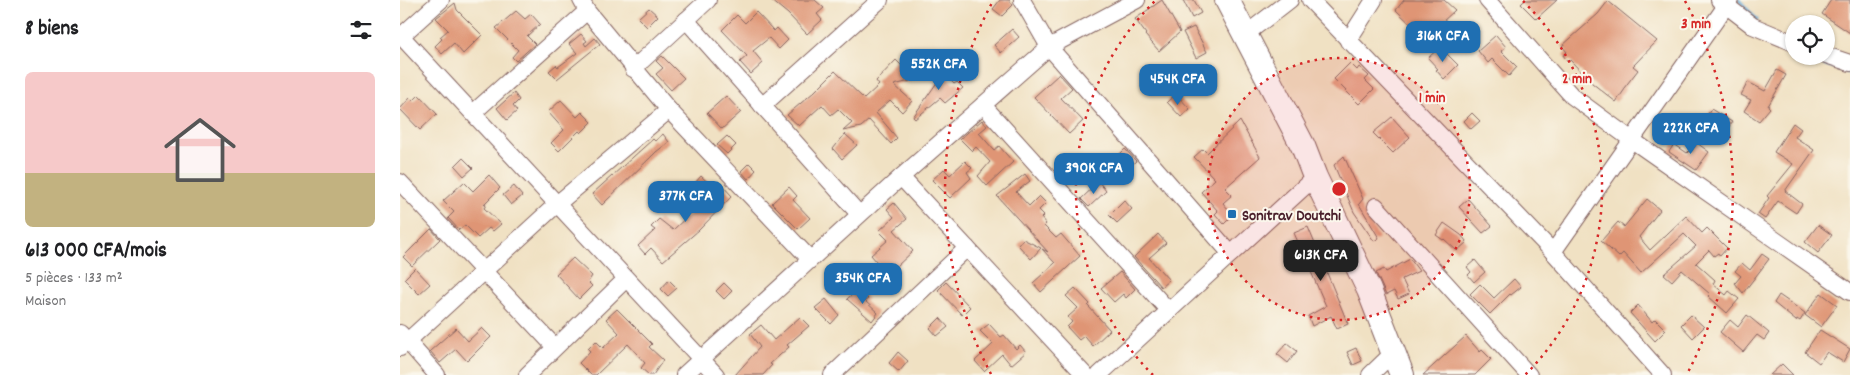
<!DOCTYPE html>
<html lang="fr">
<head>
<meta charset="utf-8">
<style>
  :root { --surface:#fff; --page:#f2f2f2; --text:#202124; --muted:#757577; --accent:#1f6fb2 }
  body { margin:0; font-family:Dekko,sans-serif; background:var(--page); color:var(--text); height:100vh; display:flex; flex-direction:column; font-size:19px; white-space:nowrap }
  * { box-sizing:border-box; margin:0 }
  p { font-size:16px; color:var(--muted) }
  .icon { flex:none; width:28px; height:28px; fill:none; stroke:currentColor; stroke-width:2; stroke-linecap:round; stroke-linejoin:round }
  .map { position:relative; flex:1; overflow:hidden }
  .panel { display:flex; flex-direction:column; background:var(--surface); width:400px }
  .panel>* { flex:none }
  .controls { position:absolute; left:1385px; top:15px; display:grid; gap:10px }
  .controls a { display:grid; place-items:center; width:50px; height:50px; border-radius:50%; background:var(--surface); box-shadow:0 1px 4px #0004; font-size:25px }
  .price { position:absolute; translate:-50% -42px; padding:0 11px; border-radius:10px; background:var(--accent); color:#fff; font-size:16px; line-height:32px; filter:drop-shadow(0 1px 2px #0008) }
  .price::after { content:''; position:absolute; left:50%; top:30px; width:15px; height:11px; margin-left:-8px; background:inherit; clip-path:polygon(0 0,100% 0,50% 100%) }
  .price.current { background:#222; color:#fff }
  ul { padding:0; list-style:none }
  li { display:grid; align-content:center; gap:10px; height:265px; padding:0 25px }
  li span { display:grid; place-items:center; height:155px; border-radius:8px; color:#555 }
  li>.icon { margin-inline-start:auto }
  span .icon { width:90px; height:90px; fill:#fffc; stroke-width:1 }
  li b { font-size:21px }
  h2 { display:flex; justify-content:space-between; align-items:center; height:60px; padding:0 25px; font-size:21px }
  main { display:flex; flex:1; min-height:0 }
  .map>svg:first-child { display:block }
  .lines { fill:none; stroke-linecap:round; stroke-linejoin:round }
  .stream { stroke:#63addb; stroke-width:3 }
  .building { fill:#df9574 }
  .minor-casing { stroke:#846360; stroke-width:18 }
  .highway-casing { stroke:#846360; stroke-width:26 }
  .minor { stroke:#fff; stroke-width:16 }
  .highway { stroke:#fff; stroke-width:24 }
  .ring { fill:none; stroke:#d62828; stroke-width:2.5; stroke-dasharray:2.5 5 }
  .poi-dot { fill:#1f6fb2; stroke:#fbf7ec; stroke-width:2 }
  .labels { text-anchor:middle; stroke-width:4; stroke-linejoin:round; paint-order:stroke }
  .poi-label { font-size:16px; font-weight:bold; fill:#4a1f2b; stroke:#fbf7ec; text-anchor:start }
  .centre { fill:#d62828; stroke:#fbf7ec; stroke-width:2.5 }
  .ring-label { font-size:15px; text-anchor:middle; font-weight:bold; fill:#d62828; stroke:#fbf7ec; stroke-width:4; stroke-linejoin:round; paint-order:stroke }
</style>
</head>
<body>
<main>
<section class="panel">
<h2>8 biens<svg class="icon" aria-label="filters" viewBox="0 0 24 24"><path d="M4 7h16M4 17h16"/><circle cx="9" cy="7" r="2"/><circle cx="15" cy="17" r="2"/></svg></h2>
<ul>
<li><span style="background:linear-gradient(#f6c9c9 65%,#c2b280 0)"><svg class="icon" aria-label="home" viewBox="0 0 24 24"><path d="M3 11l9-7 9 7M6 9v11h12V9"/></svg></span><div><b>613 000 CFA/mois</b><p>5 pièces · 133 m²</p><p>Maison</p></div></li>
</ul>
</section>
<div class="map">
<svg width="1450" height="375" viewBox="0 0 1450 375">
  <rect width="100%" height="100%" fill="#fbf7ec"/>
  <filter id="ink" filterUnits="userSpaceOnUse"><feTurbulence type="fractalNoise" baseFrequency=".02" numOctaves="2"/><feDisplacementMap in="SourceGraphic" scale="10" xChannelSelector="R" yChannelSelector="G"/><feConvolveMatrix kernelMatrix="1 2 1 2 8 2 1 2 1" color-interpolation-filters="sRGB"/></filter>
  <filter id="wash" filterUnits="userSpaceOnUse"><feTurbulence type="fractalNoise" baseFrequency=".0096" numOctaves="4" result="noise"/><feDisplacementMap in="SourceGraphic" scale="20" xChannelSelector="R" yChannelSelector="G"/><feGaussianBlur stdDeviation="1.12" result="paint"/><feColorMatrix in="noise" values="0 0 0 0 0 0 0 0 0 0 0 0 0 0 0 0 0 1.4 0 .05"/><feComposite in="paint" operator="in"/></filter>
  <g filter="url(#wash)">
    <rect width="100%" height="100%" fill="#f0e1c3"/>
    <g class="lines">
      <g class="stream">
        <polyline points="1339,0 1357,20"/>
        <polyline points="1376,42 1382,49 1394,54"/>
        <polyline points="1401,56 1450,73"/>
      </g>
    </g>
    <g id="blocks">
      <g class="building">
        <polygon points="371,0 415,0 424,8 417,14 422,20 407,34 388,14"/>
        <polygon points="600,0 609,0 613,5 602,16 593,9"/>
        <polygon points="762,0 780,32 759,51 745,35 746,34 735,19"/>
        <polygon points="783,0 794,0 801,13 792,18"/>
        <polygon points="1004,0 1044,0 1055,10 1025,38 996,10"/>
        <polygon points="1125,0 1157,0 1136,19 1121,4"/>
        <polygon points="1431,0 1450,0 1450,33 1422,14"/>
        <polygon points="1208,1 1257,41 1233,66 1238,70 1224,88 1225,89 1216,102 1192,83 1170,60 1168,62 1163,55 1167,52 1162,46 1198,14"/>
        <polygon points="55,3 57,10 82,35 63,54 54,43 42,54 35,46 42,39 40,37 48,30 36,18"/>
        <polygon points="249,8 258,16 247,27 238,18"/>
        <polygon points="116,11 125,19 131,14 140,24 127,36 135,44 116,61 112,57 118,50 96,28"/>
        <polygon points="356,12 374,31 377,28 388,40 379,49 369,38 353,51 363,63 351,74 340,62 347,56 322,30 337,15 345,23"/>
        <polygon points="794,27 807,52 796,58 783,32"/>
        <polygon points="612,29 619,37 601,53 594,45"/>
        <polygon points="181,34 187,41 184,43 186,46 195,38 200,44 157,79 149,71 156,65 158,67 177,53 169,44"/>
        <polygon points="1096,35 1106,47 1101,51 1117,67 1109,76 1092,59 1088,63 1078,51"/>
        <polygon points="1040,47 1058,65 1044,79 1036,70 1038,69 1028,58"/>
        <polygon points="262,56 284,78 271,90 256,74 263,68 256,61"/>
        <polygon points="496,60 512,76 510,81 494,85 512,101 502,112 490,100 476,113 497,138 491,144 469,120 461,127 443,131 452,123 438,109 431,115 422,105 399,126 387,115 414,92 435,71 464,99 479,85 476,81"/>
        <polygon points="950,63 957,70 959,67 969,76 965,80 974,89 959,104 934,79"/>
        <polygon points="537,66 554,84 557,82 563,88 545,103 540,98 515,119 513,117 538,81 530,72"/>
        <polygon points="1377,70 1386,75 1368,106 1370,108 1359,121 1344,111 1351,100 1341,95 1348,82 1365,91"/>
        <polygon points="659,74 672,88 661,98 683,121 669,134 634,97"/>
        <polygon points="114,93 119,100 113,106 117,111 107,120 97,108"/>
        <polygon points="776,94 790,109 781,117 767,102"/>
        <polygon points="19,95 37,114 20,130 0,109 10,98 13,101"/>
        <polygon points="326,96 341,112 322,129 307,113"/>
        <polygon points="161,100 177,117 182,112 192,122 181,133 179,131 159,151 151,143 164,130 148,112"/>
        <polygon points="1311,109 1332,122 1324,134 1304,121"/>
        <polygon points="1072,113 1080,121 1071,129 1064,121"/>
        <polygon points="992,117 1010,137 993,153 973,133"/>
        <polygon points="582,120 587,126 579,133 594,150 599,146 613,162 587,186 578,176 590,162 576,147 572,151 560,139"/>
        <polygon points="840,121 860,157 825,188 832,195 823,203 833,215 824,224 815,214 818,211 801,192 815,179 794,157 803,149 807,153"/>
        <polygon points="1393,123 1401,129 1395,137 1414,150 1385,191 1402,204 1396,213 1378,201 1365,219 1358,214 1369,198 1367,196 1393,164 1374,152"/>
        <polygon points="263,134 269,142 256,152 202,205 192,194 253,139 255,141"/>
        <polygon points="445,134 457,145 442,159 433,149"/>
        <polygon points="327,136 336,145 327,154 317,145"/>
        <polygon points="1297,143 1309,152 1296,170 1269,152 1274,144 1287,153 1289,151 1291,152"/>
        <polygon points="725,149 736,161 727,169 716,158"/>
        <polygon points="944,156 963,199 959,204 979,238 974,241 954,212 934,165"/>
        <polygon points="63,158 73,168 64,176 55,166"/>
        <polygon points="565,161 572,168 567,172 571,178 550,198 532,180 544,169 550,175"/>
        <polygon points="349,163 356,170 348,179 341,171"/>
        <polygon points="625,174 630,181 616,192 629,206 639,196 646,203 639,210 644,215 641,218 646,224 644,226 656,238 661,234 680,256 641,292 633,283 655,263 642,249 648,252 597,196"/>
        <polygon points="89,175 100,188 84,204 86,205 84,208 101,224 93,231 89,228 78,238 65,225 59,230 48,218 54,212 43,201 64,182 73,191"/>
        <polygon points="301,176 315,189 321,184 332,196 299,230 263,261 251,248 245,254 238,246 255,230 251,227 259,219 273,230 309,196 295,183"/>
        <polygon points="699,182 706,191 689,207 681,199"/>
        <polygon points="114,186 122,196 111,205 103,195"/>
        <polygon points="389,187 397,196 393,200 410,218 398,229 372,203"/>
        <polygon points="1068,199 1092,226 1083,233 1059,207"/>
        <polygon points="1247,199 1260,210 1239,237 1250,250 1286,216 1302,233 1307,228 1327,248 1320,256 1318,253 1314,256 1309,250 1296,263 1315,280 1313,284 1326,295 1329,291 1339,299 1327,313 1308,296 1310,294 1282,270 1272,281 1264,274 1296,246 1284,234 1241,273 1223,253 1219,257 1201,241 1218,222 1224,227"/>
        <polygon points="724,200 732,209 717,223 709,215"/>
        <polygon points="494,203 507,219 494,230 513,251 496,267 499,270 484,285 475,275 482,268 471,255 488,240 479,231 494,217 487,209"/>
        <polygon points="1044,223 1061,235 1067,242 1057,251 1044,239 1043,240 1036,235"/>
        <polygon points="1418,225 1432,235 1418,253 1405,242"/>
        <polygon points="908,227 948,324 937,329 931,316 912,326 908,316 926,306 894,233"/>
        <polygon points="31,229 40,239 12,266 3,257"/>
        <polygon points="758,234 766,243 749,258 769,280 761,287 734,257"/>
        <polygon points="623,239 641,248 631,259 618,245"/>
        <polygon points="1362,254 1369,259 1343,293 1335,283 1341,276 1335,271 1342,263 1350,270"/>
        <polygon points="173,258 192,276 188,282 192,286 179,299 156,274"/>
        <polygon points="1010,259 1019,271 1002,279 1009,294 998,299 994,291 986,295 976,273 984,269 986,272"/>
        <polygon points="1075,260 1085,272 1074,282 1068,275 1071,272 1067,267"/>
        <polygon points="15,268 30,284 19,294 4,279"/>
        <polygon points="720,272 735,289 726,298 723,294 714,302 701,288"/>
        <polygon points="1114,279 1121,287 1111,295 1110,294 1090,314 1070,294 1080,284 1094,298"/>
        <polygon points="269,280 277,288 268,296 261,289"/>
        <polygon points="546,282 570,307 562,315 538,290"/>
        <polygon points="324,283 332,291 324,299 316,291"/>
        <polygon points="675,288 690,304 688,306 710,330 693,346 684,336 679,340 667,327 672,322 668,317 678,308 666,296"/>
        <polygon points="458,289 468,299 465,301 478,313 472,321 447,299"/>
        <polygon points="1421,293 1437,305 1421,327 1405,315"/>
        <polygon points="1379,295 1405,313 1400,321 1397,319 1396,321 1374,303"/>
        <polygon points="426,299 439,315 431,324 415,308"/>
        <polygon points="1238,305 1252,322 1255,319 1266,330 1255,341 1230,313"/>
        <polygon points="217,309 252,344 249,347 263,360 253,375 249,375 241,368 245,363 228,344 196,375 191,375 179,363 190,351 188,349 196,341 203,348 219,333 206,319"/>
        <polygon points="1291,315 1304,327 1293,338 1281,325"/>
        <polygon points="1347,315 1369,333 1364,340 1357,335 1343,352 1320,332 1330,320 1338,327"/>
        <polygon points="400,317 409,326 387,345 389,347 370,364 372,365 363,375 335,375 360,347 350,334 361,325 374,340"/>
        <polygon points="540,318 548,327 537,336 530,328"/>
        <polygon points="589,324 601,337 604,335 616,349 620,345 626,352 611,365 602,354 584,371 575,361 593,344 580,331"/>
        <polygon points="56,328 68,341 82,328 91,337 67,361 56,349 40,363 30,351"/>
        <polygon points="1420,330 1450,349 1443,362 1427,352 1419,363 1405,352"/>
        <polygon points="1066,336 1080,352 1082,350 1091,359 1075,375 1023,375"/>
        <polygon points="887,343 897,351 888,363 877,354"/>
        <polygon points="956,348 962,361 953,365 947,352"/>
        <polygon points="498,352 508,361 499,372 489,363"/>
        <polygon points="1382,364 1393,375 1370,375"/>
      </g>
    </g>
  </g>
  <g filter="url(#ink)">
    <use href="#blocks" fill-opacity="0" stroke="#846360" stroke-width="1"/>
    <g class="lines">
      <g class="minor-casing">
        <g id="minor">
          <polyline points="181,0 187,11 269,110 410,259"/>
          <polyline points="622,0 649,47 831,254"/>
          <polyline points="910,0 1153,252 1263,375"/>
          <polyline points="1087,0 1172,96 1232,140 1450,292"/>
          <polyline points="1319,0 1353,26 1394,43"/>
          <polyline points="286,20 459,214"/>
          <polyline points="846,34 890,0"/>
          <polyline points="1,36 316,375"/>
          <polyline points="0,37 41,0"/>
          <polyline points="948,41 974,0"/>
          <polyline points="1426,55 1450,63"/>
          <polyline points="233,69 308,0"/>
          <polyline points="583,105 769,311"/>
          <polyline points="362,106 480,0"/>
          <polyline points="73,113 187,11"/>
          <polyline points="501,177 685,375"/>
          <polyline points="0,182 155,347"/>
          <polyline points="976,206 1129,375"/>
          <polyline points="1153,252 1330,0"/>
          <polyline points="0,333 37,375"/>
          <polyline points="0,348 157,204 269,110"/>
          <polyline points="127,375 226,279"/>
          <polyline points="284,375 501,177 649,47 737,0"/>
          <polyline points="432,375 567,248"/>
          <polyline points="699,375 915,177"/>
          <polyline points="970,375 994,352"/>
        </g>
      </g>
      <g class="highway-casing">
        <polyline id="highway" points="827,0 903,146 915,177 969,290 1002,375"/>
      </g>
      <use href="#minor" class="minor"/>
      <use href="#highway" class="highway"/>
    </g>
  </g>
  <circle cx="939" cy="189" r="131" fill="#d62828" fill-opacity=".12"/>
  <g class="ring">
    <circle cx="939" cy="189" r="131"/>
    <path d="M753 375A263 263 0 0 1 755 1M1123 1A263 263 0 0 1 1125 375"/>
    <path d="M591 374A394 394 0 0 1 593 1M1285 1A394 394 0 0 1 1287 374"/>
  </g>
  <rect class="poi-dot" x="827" y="209" width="10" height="10" rx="2.5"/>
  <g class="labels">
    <g class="poi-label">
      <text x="842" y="220">Sonitrav Doutchi</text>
    </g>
  </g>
  <circle cx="939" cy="189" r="8" class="centre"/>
  <g class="ring-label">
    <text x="1296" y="28">3 min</text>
    <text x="1177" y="83">2 min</text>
    <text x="1032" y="102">1 min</text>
  </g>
</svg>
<div class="controls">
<a><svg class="icon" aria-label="locate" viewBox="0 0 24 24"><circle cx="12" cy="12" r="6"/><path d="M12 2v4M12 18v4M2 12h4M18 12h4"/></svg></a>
</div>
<b class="price" style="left:1043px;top:63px">316K CFA</b>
<b class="price" style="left:539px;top:91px">552K CFA</b>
<b class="price" style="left:778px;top:106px">454K CFA</b>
<b class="price" style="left:1291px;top:155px">222K CFA</b>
<b class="price" style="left:694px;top:195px">390K CFA</b>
<b class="price" style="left:286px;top:223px">377K CFA</b>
<b class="price current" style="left:921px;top:282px">613K CFA</b>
<b class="price" style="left:463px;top:305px">354K CFA</b>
</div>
</main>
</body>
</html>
